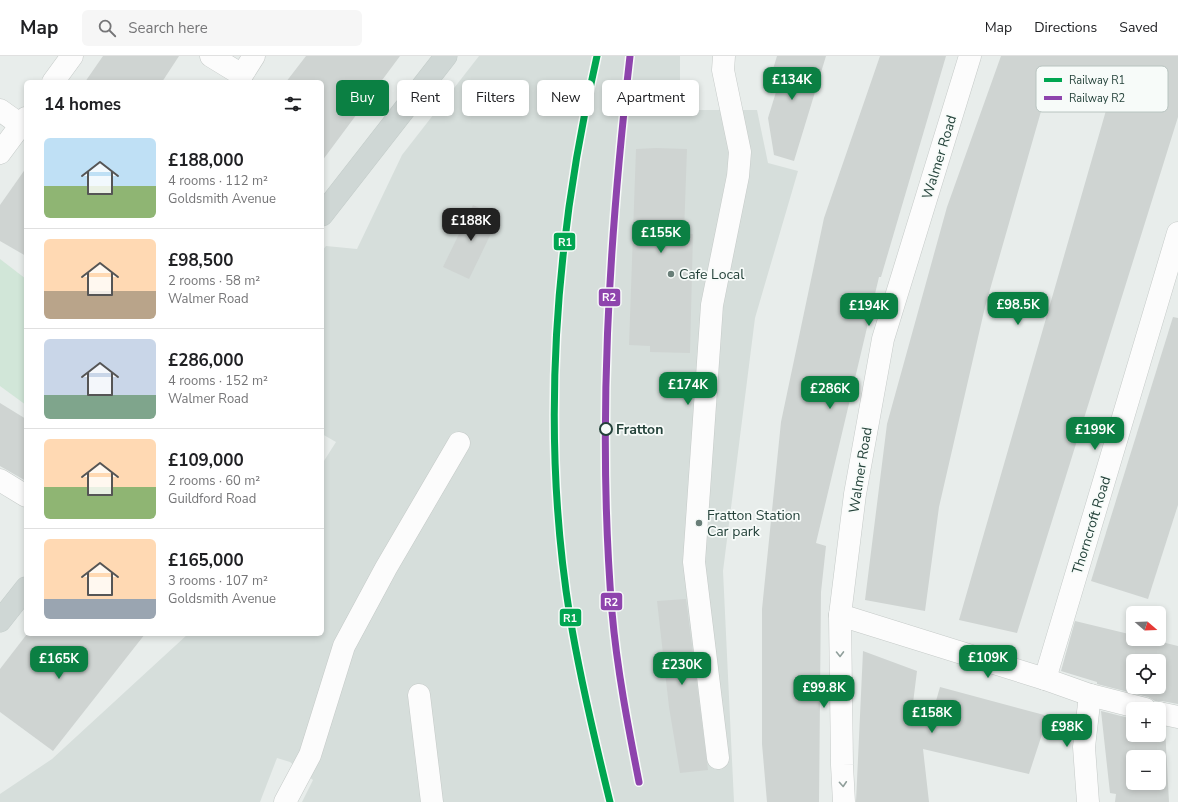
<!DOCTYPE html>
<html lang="en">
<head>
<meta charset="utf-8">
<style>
  :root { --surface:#fff; --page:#f6f6f6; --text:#202124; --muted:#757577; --line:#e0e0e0; --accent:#0b8043 }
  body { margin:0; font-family:"Nunito Sans",sans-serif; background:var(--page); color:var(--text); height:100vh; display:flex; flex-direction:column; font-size:15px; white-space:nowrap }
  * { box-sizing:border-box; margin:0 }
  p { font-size:13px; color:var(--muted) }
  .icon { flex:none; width:22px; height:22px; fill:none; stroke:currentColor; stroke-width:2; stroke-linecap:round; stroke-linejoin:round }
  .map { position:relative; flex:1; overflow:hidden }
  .side { position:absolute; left:24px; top:24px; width:300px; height:556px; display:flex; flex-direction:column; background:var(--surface); border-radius:6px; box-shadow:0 2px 6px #0003 }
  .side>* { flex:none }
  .top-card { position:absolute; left:336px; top:24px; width:380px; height:36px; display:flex; gap:8px }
  .needle { width:26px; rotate:109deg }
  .controls { position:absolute; left:1126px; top:550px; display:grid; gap:8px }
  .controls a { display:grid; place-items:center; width:40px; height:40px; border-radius:6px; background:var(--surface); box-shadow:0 2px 6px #0003; font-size:20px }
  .price { position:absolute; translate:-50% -34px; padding:0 9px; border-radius:8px; background:var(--accent); color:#fff; font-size:13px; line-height:26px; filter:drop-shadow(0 1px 2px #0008) }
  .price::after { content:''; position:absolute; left:50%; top:24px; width:12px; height:9px; margin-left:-6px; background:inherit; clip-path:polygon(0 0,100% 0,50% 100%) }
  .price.current { background:#222; color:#fff }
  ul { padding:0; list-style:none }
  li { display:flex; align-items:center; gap:12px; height:100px; padding:0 20px }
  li+li { border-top:1px solid var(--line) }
  li span { display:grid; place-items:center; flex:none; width:112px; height:80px; border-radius:6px; color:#555 }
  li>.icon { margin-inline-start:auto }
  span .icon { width:48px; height:48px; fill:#fffc; stroke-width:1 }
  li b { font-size:17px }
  h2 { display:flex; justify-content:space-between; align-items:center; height:48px; padding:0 20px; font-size:17px }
  .chip { padding:0 14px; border-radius:6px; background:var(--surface); box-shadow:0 2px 6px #0003; font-size:14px; line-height:36px }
  .chip.current { background:var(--accent); color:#fff }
  header { display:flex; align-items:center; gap:24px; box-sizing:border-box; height:56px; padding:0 20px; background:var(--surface); border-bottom:1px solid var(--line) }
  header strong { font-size:19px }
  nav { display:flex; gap:22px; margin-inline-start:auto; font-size:14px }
  .search { width:280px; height:36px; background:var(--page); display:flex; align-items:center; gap:10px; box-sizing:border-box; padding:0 14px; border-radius:6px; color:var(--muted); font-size:15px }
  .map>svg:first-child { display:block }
  .built { fill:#d6dedb }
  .green { fill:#d1e6d8 }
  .building { fill:#cfd4d2; fill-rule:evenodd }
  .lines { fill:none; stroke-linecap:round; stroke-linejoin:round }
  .minor-casing { stroke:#c5cac8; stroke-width:23 }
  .major-casing { stroke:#c3ccc9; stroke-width:23 }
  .minor { stroke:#fcfcfc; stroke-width:22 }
  .major { stroke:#cfd7d5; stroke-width:22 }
  .rail-1-casing { stroke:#f7fbf9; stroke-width:10 }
  .rail-2-casing { stroke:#f7fbf9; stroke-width:10 }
  .rail-1 { stroke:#00a651; stroke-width:7 }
  .rail-2 { stroke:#8e44ad; stroke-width:7 }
  .oneway { stroke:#909f9b }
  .poi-dot { fill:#697e78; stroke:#f7fbf9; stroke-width:1.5 }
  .stop-dot { fill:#f7fbf9; stroke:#24423a; stroke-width:2 }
  .labels { text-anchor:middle; stroke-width:3.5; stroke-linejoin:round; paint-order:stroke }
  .street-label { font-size:14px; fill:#24423a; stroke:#f7fbf9 }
  .poi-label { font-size:14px; fill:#24423a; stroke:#f7fbf9; text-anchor:start }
  .stop-label { font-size:14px; font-weight:bold; fill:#24423a; stroke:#f7fbf9; text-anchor:start }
  .key { fill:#f7fbf9; stroke:#b8c4c0; stroke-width:1 }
  .key-label { font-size:11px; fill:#24423a }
  .line-badge { stroke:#f7fbf9; stroke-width:1.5 }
  .badge-label { font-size:11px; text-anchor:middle; font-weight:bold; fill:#fff }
</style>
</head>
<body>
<header>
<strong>Map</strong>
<div class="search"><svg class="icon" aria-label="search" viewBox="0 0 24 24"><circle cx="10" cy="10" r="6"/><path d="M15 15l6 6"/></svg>Search here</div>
<nav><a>Map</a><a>Directions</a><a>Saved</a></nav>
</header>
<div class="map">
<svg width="1178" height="746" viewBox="0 0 1178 746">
  <rect width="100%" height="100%" fill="#e8edeb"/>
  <polygon class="built" points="479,0 680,0 680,54 757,54 768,107 798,115 755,262 723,515 734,746 302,746 313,724 290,706 277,702 260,746 0,746 0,738 52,703 188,578 322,578 322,408 336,386 322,378 322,195 326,190 357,193 402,99"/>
  <polygon class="green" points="0,203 26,223 26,349 0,330"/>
  <g class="building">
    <polygon points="103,0 179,0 162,26 85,26"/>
    <polygon points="306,0 400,0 322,105 322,26 286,26"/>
    <polygon points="777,0 826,0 794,105 774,99 768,62 776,36 767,33"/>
    <polygon points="880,0 946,0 881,221 879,221 816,487 826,490 821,536 819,746 767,746 762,688 762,553 781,366 824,162"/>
    <polygon points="1001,0 1178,0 1178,61 1017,577 959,564 1107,51 1048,31 985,251 939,451 925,555 865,544 887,368 947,151"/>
    <polygon points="656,92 687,93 684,177 693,178 690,297 650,296 650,290 629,289 636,93"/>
    <polygon points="26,112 26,200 0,185 0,149"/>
    <polygon points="473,149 499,161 469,223 443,211"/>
    <polygon points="1173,261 1178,262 1178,449 1148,543 1091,525"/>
    <polygon points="0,347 26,363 26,425 0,410"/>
    <polygon points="686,543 708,714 680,717 669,651 657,545"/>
    <path d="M1075 565 1133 579V583H1149L1178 590V648L1162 645H1155L1148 641 1097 628V626L1061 615ZM1133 605H1159V631H1133Z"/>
    <polygon points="27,578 145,578 53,695 0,656 0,613"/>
    <polygon points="863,595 917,615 912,655 932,659 940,631 1048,660 1029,718 923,693 929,746 856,746"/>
    <path d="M1101 655 1133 663V679H1159V670L1165 671 1169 746H1115L1116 738 1110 737ZM1133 701H1159V727H1133Z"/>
  </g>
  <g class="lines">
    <g class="minor-casing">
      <g id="minor">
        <polyline points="211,0 242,19 254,0"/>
        <polyline points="53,26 72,0"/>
        <polyline points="0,54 21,69"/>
        <polyline points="0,97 26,62"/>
        <polyline points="0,424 26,440"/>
        <polyline points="840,559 1045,623 1090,639 1145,653"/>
        <polyline points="1045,623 1178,177"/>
        <polyline points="419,639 432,746"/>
        <polyline points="1159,657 1178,661"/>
        <polyline points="718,702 694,506 712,249 738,120 740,96 723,14 724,0"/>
        <polyline points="285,746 310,699 344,590 386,512 459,387"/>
        <polyline points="844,746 842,709 840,559 855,438 883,283 970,0"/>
        <polyline points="1088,746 1084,691 1090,639"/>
      </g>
    </g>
    <g class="major-casing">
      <g id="major">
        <polyline points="322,159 446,0"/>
        <polyline points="0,565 26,532"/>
      </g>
    </g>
    <use href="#minor" class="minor"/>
    <use href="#major" class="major"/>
    <g class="rail-1-casing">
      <path id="rail-1" d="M597 0C555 182 540 375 570 561 580 623 595 685 610 746"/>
    </g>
    <g class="rail-2-casing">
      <path id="rail-2" d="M630 0C609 184 597 371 612 556 617 613 628 670 639 726"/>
    </g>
    <use href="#rail-1" class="rail-1"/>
    <use href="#rail-2" class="rail-2"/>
  </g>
  <defs><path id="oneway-chevron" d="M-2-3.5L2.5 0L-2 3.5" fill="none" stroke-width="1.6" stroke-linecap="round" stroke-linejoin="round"/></defs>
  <g class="oneway">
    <use href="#oneway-chevron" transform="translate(840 598) rotate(89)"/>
    <use href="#oneway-chevron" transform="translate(843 728) rotate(86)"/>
  </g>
  <g class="poi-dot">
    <circle cx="671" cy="218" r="4"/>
    <circle cx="699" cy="467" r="4"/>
  </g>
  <circle class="stop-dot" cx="606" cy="373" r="6"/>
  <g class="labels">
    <g class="street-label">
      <text transform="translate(939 101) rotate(-73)" y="5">Walmer Road</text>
      <text transform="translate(860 414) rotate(-81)" y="5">Walmer Road</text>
      <text transform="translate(1091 469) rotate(-73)" y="5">Thorncroft Road</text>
    </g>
    <g class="poi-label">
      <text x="679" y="223">Cafe Local</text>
      <text x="707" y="464">Fratton Station<tspan x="707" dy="16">Car park</tspan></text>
    </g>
    <g class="stop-label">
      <text x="616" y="378">Fratton</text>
    </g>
  </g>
  <rect x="1036" y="10" width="132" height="46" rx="6" class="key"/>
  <rect x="1044" y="22" width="18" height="4" fill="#00a651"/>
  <rect x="1044" y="40" width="18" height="4" fill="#8e44ad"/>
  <g class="key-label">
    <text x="1069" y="28">Railway R1</text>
    <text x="1069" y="46">Railway R2</text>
  </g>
  <g class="line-badge">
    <rect x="553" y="176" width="23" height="19" rx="4" fill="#00a651"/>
    <rect x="598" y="232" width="23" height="19" rx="4" fill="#8e44ad"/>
    <rect x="600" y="536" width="23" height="19" rx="4" fill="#8e44ad"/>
    <rect x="559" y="552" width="23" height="19" rx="4" fill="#00a651"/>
  </g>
  <g class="badge-label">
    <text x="565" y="190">R1</text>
    <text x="609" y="245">R2</text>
    <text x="611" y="550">R2</text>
    <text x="570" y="566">R1</text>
  </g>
</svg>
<div class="controls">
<a><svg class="needle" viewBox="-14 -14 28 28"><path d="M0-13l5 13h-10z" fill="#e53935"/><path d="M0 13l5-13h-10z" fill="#757577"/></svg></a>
<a><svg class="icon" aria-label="locate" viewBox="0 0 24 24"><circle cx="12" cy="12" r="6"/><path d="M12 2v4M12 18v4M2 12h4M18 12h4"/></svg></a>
<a>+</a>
<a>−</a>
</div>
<b class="price" style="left:792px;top:45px">£134K</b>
<b class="price current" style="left:471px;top:186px">£188K</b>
<b class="price" style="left:661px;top:198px">£155K</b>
<b class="price" style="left:1018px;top:270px">£98.5K</b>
<b class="price" style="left:869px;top:271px">£194K</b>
<b class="price" style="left:688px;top:350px">£174K</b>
<b class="price" style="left:830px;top:354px">£286K</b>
<b class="price" style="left:1095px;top:395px">£199K</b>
<b class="price" style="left:988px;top:623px">£109K</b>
<b class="price" style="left:59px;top:624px">£165K</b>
<b class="price" style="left:682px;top:630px">£230K</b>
<b class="price" style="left:824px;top:653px">£99.8K</b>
<b class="price" style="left:932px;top:678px">£158K</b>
<b class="price" style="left:1067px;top:692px">£98K</b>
<div class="top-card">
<a class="chip current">Buy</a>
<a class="chip">Rent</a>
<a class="chip">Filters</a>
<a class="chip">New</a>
<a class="chip">Apartment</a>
</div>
<section class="side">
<h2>14 homes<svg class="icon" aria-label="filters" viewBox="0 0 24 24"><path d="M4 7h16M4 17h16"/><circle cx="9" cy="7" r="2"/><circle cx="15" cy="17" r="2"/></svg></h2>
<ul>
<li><span style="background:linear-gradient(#bfe0f5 60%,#8fb573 0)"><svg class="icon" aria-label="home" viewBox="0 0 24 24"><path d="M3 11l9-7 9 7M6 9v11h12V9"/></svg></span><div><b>£188,000</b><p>4 rooms · 112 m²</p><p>Goldsmith Avenue</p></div></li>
<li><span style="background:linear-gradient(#ffd9b3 65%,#b9a48a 0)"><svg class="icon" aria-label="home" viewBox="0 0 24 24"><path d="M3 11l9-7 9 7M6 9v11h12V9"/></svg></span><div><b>£98,500</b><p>2 rooms · 58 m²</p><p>Walmer Road</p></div></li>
<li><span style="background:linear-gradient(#c9d6e8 70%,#7fa58c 0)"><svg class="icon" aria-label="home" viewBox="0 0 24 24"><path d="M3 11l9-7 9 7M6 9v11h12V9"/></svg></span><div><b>£286,000</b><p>4 rooms · 152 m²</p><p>Walmer Road</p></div></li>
<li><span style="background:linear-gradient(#ffd9b3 60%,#8fb573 0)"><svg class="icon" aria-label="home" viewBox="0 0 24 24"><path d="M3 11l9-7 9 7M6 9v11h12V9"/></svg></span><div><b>£109,000</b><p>2 rooms · 60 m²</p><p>Guildford Road</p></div></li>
<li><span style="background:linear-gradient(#ffd9b3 75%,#9aa5b1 0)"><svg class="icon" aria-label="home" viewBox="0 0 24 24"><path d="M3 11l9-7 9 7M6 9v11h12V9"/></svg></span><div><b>£165,000</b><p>3 rooms · 107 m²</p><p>Goldsmith Avenue</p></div></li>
</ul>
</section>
</div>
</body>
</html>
